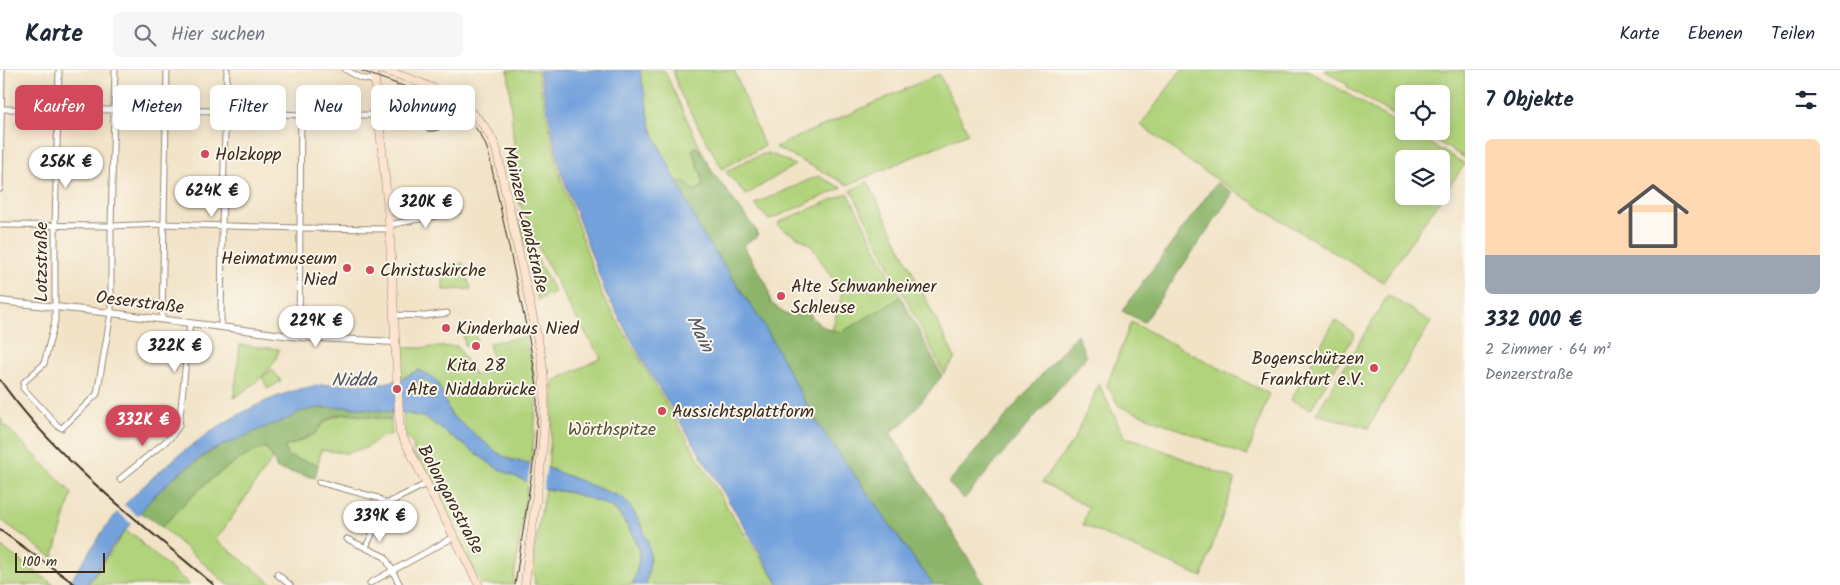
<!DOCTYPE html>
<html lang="de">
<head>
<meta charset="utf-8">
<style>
  :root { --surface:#fff; --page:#f6f6f7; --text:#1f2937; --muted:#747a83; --line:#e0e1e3; --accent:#d1495b }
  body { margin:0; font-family:Kalam,sans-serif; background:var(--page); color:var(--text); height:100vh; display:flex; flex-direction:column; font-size:19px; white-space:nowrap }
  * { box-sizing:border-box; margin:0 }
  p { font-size:16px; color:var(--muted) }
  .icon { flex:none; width:28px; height:28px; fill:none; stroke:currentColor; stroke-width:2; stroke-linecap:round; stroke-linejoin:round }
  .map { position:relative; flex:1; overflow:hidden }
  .panel { display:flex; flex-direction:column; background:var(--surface); width:375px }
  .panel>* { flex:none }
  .guide { position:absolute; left:15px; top:15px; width:475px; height:45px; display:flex; gap:10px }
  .fabs { position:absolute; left:1395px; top:15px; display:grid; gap:10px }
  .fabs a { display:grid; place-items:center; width:55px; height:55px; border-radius:8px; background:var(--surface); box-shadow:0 2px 12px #0003; font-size:25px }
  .scale { position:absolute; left:15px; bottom:12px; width:90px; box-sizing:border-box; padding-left:5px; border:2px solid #3b2a1e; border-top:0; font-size:14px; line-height:18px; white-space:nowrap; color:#3b2a1e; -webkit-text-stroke:4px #fbf7ec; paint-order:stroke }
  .price { position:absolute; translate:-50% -42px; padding:0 11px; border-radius:18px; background:#fff; color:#222; font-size:16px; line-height:32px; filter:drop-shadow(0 1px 2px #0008) }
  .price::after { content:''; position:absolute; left:50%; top:30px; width:15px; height:11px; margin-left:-8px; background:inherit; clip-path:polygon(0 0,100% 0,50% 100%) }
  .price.selected { background:var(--accent); color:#fff }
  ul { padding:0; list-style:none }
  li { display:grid; align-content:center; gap:10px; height:265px; padding:0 20px }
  li span { display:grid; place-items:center; height:155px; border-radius:8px; color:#555 }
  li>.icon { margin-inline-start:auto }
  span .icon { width:90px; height:90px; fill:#fffc; stroke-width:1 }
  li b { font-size:21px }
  h2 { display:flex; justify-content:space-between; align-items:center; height:60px; padding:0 20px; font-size:21px }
  .chip { padding:0 18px; border-radius:8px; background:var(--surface); box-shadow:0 2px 12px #0003; font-size:18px; line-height:45px }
  .chip.selected { background:var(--accent); color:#fff }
  header { display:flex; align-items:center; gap:30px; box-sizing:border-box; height:70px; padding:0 25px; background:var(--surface); border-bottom:1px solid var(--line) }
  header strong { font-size:24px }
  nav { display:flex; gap:28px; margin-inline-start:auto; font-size:18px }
  .search { width:350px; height:45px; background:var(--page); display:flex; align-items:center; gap:12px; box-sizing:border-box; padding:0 18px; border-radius:8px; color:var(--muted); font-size:19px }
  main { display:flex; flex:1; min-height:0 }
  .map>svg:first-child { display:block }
  .green { fill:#b1d37b; stroke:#767e4c; fill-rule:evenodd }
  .forest { fill:#8cb56b; stroke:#647044 }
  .water { fill:#73a2dd; stroke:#57667e; fill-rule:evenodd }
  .pier { fill:#f2e3c7 }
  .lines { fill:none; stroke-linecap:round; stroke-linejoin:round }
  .minor-casing { stroke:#968672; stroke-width:7 }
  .tertiary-casing { stroke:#968672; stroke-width:8 }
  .secondary-casing { stroke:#968672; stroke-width:9 }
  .minor { stroke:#fff; stroke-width:5 }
  .tertiary { stroke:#fff; stroke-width:6 }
  .secondary { stroke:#fde4d1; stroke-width:8 }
  .tram { stroke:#3b2a1e; stroke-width:1 }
  .rail { stroke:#3b2a1e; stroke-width:2 }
  .poi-dot { fill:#d1495b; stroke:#fbf7ec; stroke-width:2 }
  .labels { text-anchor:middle; stroke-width:4; stroke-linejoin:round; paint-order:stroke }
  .poi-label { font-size:18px; fill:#3b2a1e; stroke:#fbf7ec; text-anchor:start }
  .street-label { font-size:18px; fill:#3b2a1e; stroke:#fbf7ec }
  .park-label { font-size:18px; fill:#585435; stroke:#fbf7ec }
  .water-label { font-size:19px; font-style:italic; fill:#4f5461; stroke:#fbf7ec }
</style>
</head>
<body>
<header>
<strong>Karte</strong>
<div class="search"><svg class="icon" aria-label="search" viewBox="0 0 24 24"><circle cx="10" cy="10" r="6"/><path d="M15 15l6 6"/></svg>Hier suchen</div>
<nav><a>Karte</a><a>Ebenen</a><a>Teilen</a></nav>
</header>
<main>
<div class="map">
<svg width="1465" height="515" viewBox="0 0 1465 515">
  <rect width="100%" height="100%" fill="#fbf7ec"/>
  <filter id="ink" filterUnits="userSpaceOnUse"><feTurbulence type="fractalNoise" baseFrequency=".02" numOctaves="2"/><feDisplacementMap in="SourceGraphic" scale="10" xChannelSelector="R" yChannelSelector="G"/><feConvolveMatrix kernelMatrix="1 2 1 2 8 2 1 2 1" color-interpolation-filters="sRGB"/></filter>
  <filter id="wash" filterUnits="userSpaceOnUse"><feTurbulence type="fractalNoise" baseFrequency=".0096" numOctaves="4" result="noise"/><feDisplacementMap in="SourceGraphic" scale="20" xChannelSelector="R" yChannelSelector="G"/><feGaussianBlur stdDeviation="1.12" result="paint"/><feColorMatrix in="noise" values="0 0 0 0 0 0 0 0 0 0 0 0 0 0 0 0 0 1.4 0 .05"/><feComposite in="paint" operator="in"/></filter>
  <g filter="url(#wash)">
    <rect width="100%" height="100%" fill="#f2e3c7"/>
    <g class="green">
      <path d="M508 0H537L559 103 603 227 729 440 779 515H646C647 507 649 499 650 492 651 470 637 443 623 428L548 398 552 353 554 311 601 288 572 241 536 173 516 124 515 90Z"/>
      <polygon points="640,0 664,0 703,84 696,76 697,94 702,106 702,117 694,121 686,112 676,111 651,58"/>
      <polygon points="673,0 734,0 764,76 722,99 680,23"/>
      <path d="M1181 0H1308L1404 58V61H1409L1465 94 1383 212 1269 143 1193 94 1141 55ZM1404 89H1441V126H1404Z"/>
      <polygon points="1324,0 1465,0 1465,88 1420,61 1441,61 1441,24 1404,24 1404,51 1347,17 1348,15"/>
      <polygon points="939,4 968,63 848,115 775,77"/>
      <polygon points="767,83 774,85 795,95 746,125 726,102 747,90"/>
      <polygon points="818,106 842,118 769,150 754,134"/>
      <polygon points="868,112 955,288 944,304 851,120"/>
      <polygon points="848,123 901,227 842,262 832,260 842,223 810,174 778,156 779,152"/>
      <polygon points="517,138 530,176 555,222 538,230"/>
      <polygon points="463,193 471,219 443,220 443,196"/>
      <polygon points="1388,225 1431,252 1368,358 1316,344"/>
      <polygon points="1335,250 1355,264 1311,339 1291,330"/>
      <polygon points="1131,252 1269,324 1247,386 1119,336 1107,315"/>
      <polygon points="474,260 477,272 465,276 463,262"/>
      <path d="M524 267C541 306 536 352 531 393 520 391 507 390 498 383 492 379 453 348 451 344 438 323 446 311 418 300L401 309 399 276 415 278 457 276 475 306 495 299 489 273Z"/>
      <path d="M240 275 279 279C275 301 251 316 234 328Z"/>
      <polygon points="272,299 281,311 268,319 262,307"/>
      <path d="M419 309C430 309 432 317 436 326L434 329H430L424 321 416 319 415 314Z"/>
      <polygon points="1099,314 1125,368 1134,369 1235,409 1202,507 1083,455 1088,437 1042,412 1074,370"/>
      <polygon points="403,343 426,348 495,397 528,412 513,515 482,515 413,379 414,376 405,364"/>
      <path d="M348 344 391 350 392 364 381 367 366 378 346 383 321 380 318 395 286 386 285 377C293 374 301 372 308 367 325 356 325 346 348 344Z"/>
      <polygon points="0,347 3,353 72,423 53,488 0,449"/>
      <path d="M265 377 273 388 216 470 274 515H228L162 457C195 422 221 396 265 377Z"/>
      <path d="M545 419C564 422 597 426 612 438 620 443 626 454 631 463 635 469 640 480 639 488 639 497 635 507 632 515H535L533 489Z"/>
      <polygon points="125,461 137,467 142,474 190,515 91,515 89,513"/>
      <polygon points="0,476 54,515 0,515"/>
    </g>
    <g class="forest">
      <polygon points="695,76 703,84 712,101 756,160 758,166 743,175 767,215 771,233 787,245 807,239 813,249 827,259 842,262 901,227 942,306 903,354 890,362 985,515 934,515 917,493 815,350 764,255 700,160 676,111 686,112 694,121 702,117 702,106 692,80"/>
      <polygon points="1217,112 1233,123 1144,252 1122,241"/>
      <polygon points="1077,264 1086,287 964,429 948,413"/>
      <path d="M348 337 392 342 391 350 348 344 336 345 323 353 315 364 285 377 287 386 318 395 315 408 277 399 273 388 265 377C220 396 195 422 162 457L140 442C178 396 222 372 278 352 287 349 291 345 298 342 311 336 334 337 348 337Z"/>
    </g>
    <g class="water">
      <polygon points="539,0 640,0 651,58 700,160 764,255 815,350 917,493 934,515 779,515 735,441 648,300 606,224 561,102"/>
      <path d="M418 300 429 305 437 311 451 345 498 383 509 389 548 398 623 428C637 443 651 470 650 492 649 499 647 507 646 515H633L639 491V481L633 466 627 455 618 442 611 436 569 422 545 419 509 404 495 397 426 348 405 343 348 337 319 338 299 342 290 348 266 357 210 381 175 406 153 427 112 477 87 515H68C84 491 98 465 117 443 165 391 237 333 308 317 344 309 386 323 418 300ZM419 309C430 309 432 317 436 326L434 329H430L424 321 416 319 415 315Z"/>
    </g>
    <g class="pier">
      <polygon points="531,391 547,395 543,421 527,415"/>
      <polygon points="123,434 139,447 133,455 116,441"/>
    </g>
  </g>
  <g filter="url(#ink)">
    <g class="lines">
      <g class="minor-casing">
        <g id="minor">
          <polyline points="59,0 55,155 55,251 44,294 24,312 23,318 58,356 62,358 97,324 111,243 111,156 115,0"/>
          <polyline points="346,0 361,8 375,11"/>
          <polyline points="1,39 226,41 301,45 379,45"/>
          <polyline points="0,119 2,0"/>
          <polyline points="0,155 111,156 163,154 299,158 389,159"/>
          <polyline points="389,155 459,141"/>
          <polyline points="394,245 425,246 447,243"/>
          <polyline points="162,250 167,0"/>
          <polyline points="221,256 222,156 227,0"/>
          <polyline points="299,267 301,45"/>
          <polyline points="120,409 171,367 179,356 190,253"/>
          <polyline points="319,412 378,428 386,434"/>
          <polyline points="347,469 385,487 400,515"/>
          <polyline points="366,477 386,434 426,414"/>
          <polyline points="277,504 290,515"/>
          <polyline points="370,513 454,467"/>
        </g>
      </g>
      <g class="tertiary-casing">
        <polyline id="tertiary" points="0,231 111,243 299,267 395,272"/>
      </g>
      <g class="secondary-casing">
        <g id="secondary">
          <polyline points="374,0 389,149 400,362 479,515"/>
          <path d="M383 0C427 13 479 32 496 78L541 285C553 362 532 438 525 515"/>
        </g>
      </g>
      <use href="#minor" class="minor"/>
      <use href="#tertiary" class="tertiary"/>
      <use href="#secondary" class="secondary"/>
      <g class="tram">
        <path d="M360 0C404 20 470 27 488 81L530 274 537 317V348L535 381 515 515"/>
        <path d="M396 15C412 27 412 54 428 61 446 63 457 46 445 32"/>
      </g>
      <g class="rail">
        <path d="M0 310C57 391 139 451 214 515"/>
        <polyline points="0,460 76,515"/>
      </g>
    </g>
  </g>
  <g class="poi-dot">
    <circle cx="205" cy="84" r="5"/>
    <circle cx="347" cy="198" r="5"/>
    <circle cx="370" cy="200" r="5"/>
    <circle cx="781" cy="226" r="5"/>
    <circle cx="446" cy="258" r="5"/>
    <circle cx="476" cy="276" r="5"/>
    <circle cx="1374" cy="298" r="5"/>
    <circle cx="397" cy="319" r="5"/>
    <circle cx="662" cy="341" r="5"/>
  </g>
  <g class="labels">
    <g class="poi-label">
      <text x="215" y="90">Holzkopp</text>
      <text x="337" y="194" text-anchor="end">Heimatmuseum<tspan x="337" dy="21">Nied</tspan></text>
      <text x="380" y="206">Christuskirche</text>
      <text x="791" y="222">Alte Schwanheimer<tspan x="791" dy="21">Schleuse</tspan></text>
      <text x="456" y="264">Kinderhaus Nied</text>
      <text x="1364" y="294" text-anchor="end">Bogenschützen<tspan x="1364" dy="21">Frankfurt e.V.</tspan></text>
      <text x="476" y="301" text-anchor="middle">Kita 28</text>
      <text x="407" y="325">Alte Niddabrücke</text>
      <text x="672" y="347">Aussichtsplattform</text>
    </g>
    <g class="street-label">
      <text transform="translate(526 149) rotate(77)" y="6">Mainzer Landstraße</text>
      <text transform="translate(41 192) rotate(-90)" y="6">Lotzstraße</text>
      <text transform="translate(140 232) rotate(7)" y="6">Oeserstraße</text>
      <text transform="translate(451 429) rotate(62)" y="6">Bolongarostraße</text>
    </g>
    <g class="park-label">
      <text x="612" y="365">Wörthspitze</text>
    </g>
    <g class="water-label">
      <text transform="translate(701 263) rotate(64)" y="7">Main</text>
      <text x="354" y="316">Nidda</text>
    </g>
  </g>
</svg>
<div class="fabs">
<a><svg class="icon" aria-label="locate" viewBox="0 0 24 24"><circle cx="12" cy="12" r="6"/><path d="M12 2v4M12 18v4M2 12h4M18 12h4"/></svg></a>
<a><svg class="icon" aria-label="layers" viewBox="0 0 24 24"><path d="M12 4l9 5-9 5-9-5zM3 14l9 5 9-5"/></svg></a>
</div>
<div class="scale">100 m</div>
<b class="price" style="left:66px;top:119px">256K €</b>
<b class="price" style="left:212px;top:148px">624K €</b>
<b class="price" style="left:426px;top:159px">320K €</b>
<b class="price" style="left:316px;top:278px">229K €</b>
<b class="price" style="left:175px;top:303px">322K €</b>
<b class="price selected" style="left:143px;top:377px">332K €</b>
<b class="price" style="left:380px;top:473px">339K €</b>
<div class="guide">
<a class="chip selected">Kaufen</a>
<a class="chip">Mieten</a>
<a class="chip">Filter</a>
<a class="chip">Neu</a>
<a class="chip">Wohnung</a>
</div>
</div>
<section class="panel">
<h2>7 Objekte<svg class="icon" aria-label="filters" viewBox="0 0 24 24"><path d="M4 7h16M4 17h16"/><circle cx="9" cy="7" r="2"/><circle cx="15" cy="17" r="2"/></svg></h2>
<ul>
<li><span style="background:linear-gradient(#ffd9b3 75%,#9aa5b1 0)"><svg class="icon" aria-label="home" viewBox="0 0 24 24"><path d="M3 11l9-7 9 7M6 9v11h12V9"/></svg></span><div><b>332 000 €</b><p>2 Zimmer · 64 m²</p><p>Denzerstraße</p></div></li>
</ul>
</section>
</main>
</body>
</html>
